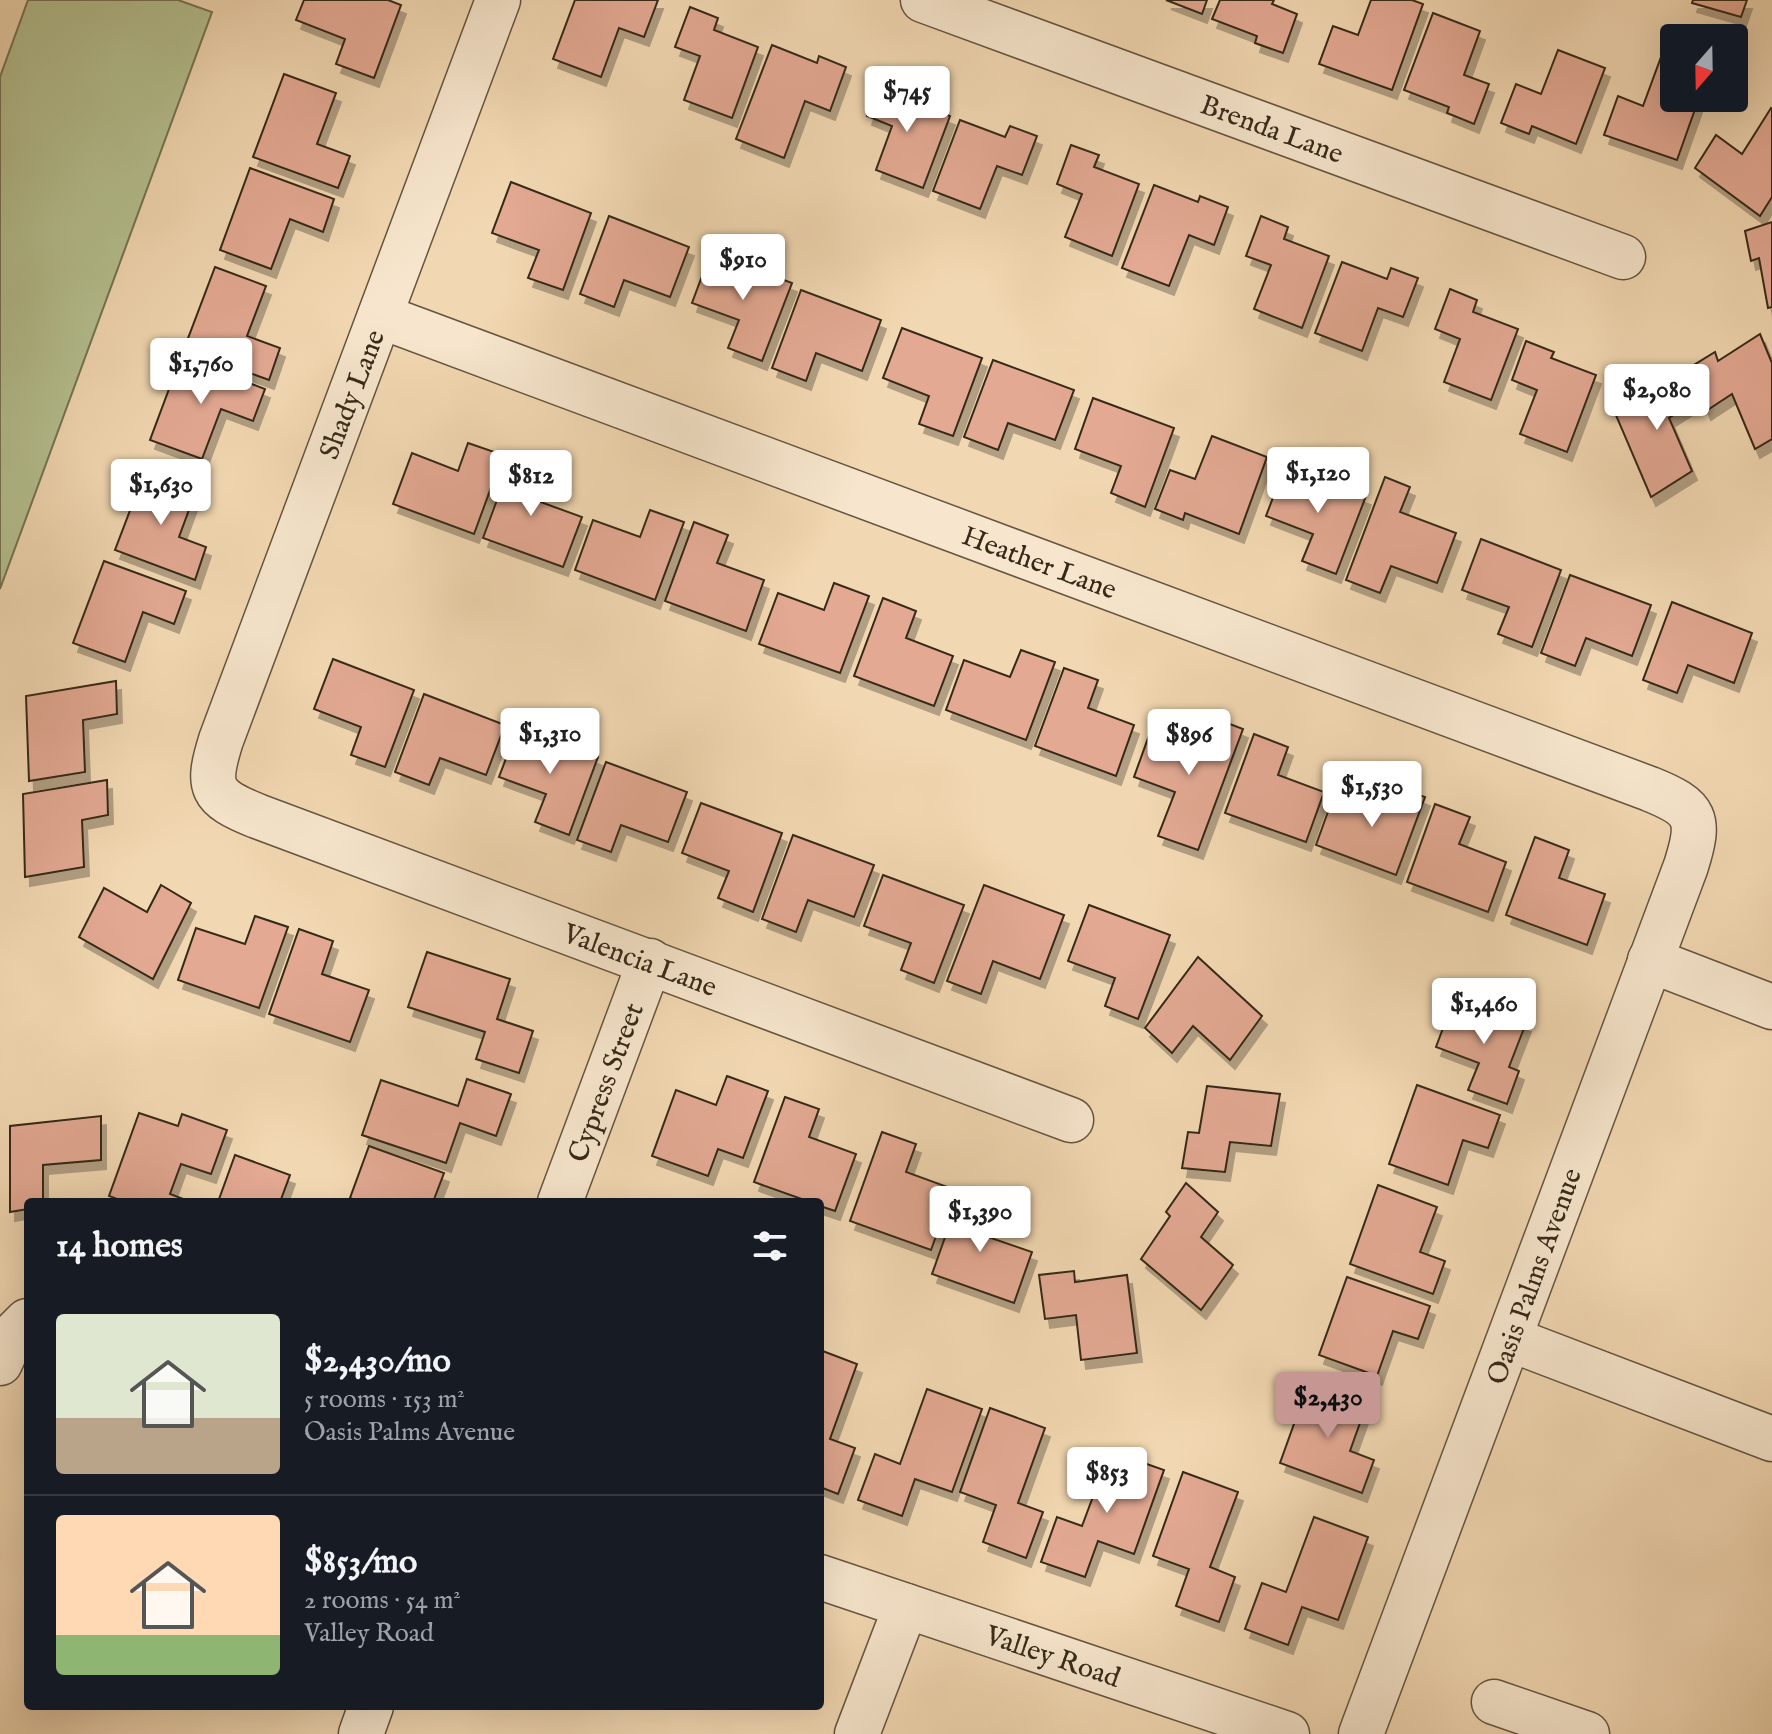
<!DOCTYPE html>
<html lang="en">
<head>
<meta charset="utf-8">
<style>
  :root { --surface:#171b24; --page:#242831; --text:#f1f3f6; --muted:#9ea1a6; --line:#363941; --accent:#c59692 }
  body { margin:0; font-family:"IM FELL English",serif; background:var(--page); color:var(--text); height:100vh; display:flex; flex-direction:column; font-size:30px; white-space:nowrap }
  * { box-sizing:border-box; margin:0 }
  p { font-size:26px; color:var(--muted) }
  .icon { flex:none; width:44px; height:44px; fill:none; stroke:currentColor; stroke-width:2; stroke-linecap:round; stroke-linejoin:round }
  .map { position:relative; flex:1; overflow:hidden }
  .drawer { position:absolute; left:24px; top:1198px; width:800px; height:512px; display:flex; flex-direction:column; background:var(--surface); border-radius:8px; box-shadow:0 8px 32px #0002 }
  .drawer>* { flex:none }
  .needle { width:52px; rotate:200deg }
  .controls { position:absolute; left:1660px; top:24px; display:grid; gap:16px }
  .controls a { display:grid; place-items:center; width:88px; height:88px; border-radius:8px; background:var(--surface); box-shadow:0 8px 32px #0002; font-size:40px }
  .price { position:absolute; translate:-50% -68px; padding:0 18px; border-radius:8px; background:#fff; color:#222; font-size:26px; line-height:52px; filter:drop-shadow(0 2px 4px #0008) }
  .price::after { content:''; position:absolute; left:50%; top:48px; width:24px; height:18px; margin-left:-12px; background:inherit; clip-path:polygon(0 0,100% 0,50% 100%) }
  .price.active { background:var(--accent); color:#111 }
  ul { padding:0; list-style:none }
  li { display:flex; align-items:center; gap:24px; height:200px; padding:0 32px }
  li+li { border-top:2px solid var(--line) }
  li span { display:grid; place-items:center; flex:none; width:224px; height:160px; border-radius:8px; color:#555 }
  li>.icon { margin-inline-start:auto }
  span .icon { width:96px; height:96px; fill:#fffc; stroke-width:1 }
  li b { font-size:34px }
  h2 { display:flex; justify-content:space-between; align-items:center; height:96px; padding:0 32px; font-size:34px }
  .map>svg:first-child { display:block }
  .green { fill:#b5c090; stroke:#767454; stroke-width:2 }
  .building { fill:#e3a993; stroke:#362919; stroke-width:2; filter:url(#shadow) }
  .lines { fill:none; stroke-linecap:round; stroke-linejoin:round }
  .minor-casing { stroke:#65553f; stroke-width:47 }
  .minor { stroke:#f7e6cd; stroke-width:44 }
  .labels { text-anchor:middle; stroke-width:7; stroke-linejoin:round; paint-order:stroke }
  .street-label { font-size:28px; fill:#362919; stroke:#f7e6cd }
</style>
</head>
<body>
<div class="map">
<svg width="1772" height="1734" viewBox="0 0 1772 1734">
  <defs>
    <filter id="shadow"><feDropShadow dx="5" dy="9" stdDeviation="0" flood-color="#0004"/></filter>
  </defs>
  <rect width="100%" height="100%" fill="#f2d8b2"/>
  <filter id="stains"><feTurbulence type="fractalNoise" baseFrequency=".0025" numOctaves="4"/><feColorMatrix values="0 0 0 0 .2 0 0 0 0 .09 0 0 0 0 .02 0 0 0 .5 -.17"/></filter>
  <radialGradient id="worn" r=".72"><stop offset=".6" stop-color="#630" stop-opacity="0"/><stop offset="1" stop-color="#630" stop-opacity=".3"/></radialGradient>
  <polygon class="green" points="28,0 178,0 212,12 0,589 0,77"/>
  <g class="building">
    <polygon points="304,0 388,0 401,5 374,78 336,64 345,39 296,20"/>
    <polygon points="575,0 658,0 644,37 619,28 601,77 553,59"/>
    <polygon points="1166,0 1207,0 1202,14"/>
    <polygon points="1220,0 1274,0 1272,4 1297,14 1283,53 1255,43 1257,36 1212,19"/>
    <polygon points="1371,0 1412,0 1423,4 1392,90 1319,64 1333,26 1358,35"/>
    <polygon points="1693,0 1747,0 1741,17 1692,3"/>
    <polygon points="690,7 718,18 714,30 758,47 732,118 684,100 700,56 675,47"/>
    <polygon points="1433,13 1480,31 1464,75 1489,84 1474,124 1447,113 1449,107 1404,90"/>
    <polygon points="772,45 817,63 819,56 846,67 830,111 805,101 784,158 736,139"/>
    <polygon points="1558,50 1605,68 1576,144 1532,126 1529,134 1501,123 1516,84 1541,94"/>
    <polygon points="1661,57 1674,62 1674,98 1699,98 1677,160 1604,135 1618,96 1643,106"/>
    <polygon points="284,74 336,93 317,144 350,156 338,188 253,157"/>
    <polygon points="882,77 909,88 905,100 950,116 923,188 876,170 892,126 867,116"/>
    <polygon points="1771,108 1772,109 1772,197 1760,216 1695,168 1716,135 1742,154"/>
    <polygon points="960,120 1005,137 1010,126 1037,136 1022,175 997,166 980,209 933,191"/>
    <polygon points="1071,145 1099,155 1094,167 1139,184 1112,256 1065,237 1082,194 1057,184"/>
    <polygon points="250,168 334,199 323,232 290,219 271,269 220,250"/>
    <polygon points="511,182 591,213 563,290 528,278 539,250 492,233"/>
    <polygon points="1154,185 1198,202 1200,196 1228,207 1214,245 1189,235 1169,286 1122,268"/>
    <polygon points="609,216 689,247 670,297 624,280 614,307 580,294"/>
    <polygon points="1261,216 1288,227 1284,239 1329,256 1302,328 1254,309 1271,265 1246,256"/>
    <polygon points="1772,222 1772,307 1768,308 1759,258 1751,261 1745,231"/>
    <polygon points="711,252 792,283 762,361 728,348 739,320 692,303"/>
    <polygon points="1342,262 1387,279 1391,268 1418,278 1403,317 1378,308 1362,351 1315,333"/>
    <polygon points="215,267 266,286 247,336 280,348 269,380 184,349"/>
    <polygon points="1450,289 1477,300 1473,312 1518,329 1491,400 1444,382 1460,339 1435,329"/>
    <polygon points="801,290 881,320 862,371 816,353 806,381 772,368"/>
    <polygon points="902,328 982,358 953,436 919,424 929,396 883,378"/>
    <polygon points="1760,334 1772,363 1772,439 1755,449 1732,394 1706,411 1689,368 1715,352 1718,361"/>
    <polygon points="1526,341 1554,352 1551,358 1596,375 1567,452 1520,434 1537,390 1512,380"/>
    <polygon points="181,357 265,389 253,421 221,409 202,459 150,440"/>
    <polygon points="993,360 1074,390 1055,440 1008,423 998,450 964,437"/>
    <polygon points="1675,367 1691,404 1669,418 1692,471 1651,497 1615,413 1653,388 1651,383"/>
    <polygon points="1093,398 1174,428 1145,507 1111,493 1121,466 1075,449"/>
    <polygon points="1212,436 1267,457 1239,534 1185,513 1183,520 1155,509 1170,470 1195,479"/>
    <polygon points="468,443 503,455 474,534 393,504 412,453 458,471"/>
    <polygon points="512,459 546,472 535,500 582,517 563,567 483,538"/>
    <polygon points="1285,466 1366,496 1336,574 1302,561 1313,534 1266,516"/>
    <polygon points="145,471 196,491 179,537 206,547 195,580 115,550"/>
    <polygon points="1385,477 1410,487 1400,512 1456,533 1437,583 1391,566 1380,593 1346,580"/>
    <polygon points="650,510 684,522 655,600 575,570 593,520 640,537"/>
    <polygon points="694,522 728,535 717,563 764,580 746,631 665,601"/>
    <polygon points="1481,539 1561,570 1532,647 1498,634 1509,607 1462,590"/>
    <polygon points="104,561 186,591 174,624 143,612 125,662 73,643"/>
    <polygon points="1570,575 1651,605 1632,656 1586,638 1575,666 1541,653"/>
    <polygon points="834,583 869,596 840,673 759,644 778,593 824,610"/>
    <polygon points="883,598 916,611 906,638 953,656 934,706 854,676"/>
    <polygon points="1672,602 1752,633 1734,683 1688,665 1677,693 1643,680"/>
    <polygon points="1021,650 1055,662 1026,740 946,710 964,660 1010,677"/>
    <polygon points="333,659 414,690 385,767 351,755 361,727 314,709"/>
    <polygon points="1064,668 1098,680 1088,708 1134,725 1116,776 1035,746"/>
    <polygon points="116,681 117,714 83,720 85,772 29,781 26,696"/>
    <polygon points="424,694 505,725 486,775 440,758 429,785 395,772"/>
    <polygon points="1209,716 1243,729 1198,850 1158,836 1175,792 1134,777 1152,727 1199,744"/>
    <polygon points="518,727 598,757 569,835 535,822 546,794 499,777"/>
    <polygon points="1254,734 1288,747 1278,775 1324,792 1306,842 1225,813"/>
    <polygon points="606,762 687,792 668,842 621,825 611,852 577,840"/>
    <polygon points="107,780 108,815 82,820 84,867 25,877 23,794"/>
    <polygon points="1391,785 1425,797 1396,875 1316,845 1334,795 1381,812"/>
    <polygon points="701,803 782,833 753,912 718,898 729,871 682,853"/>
    <polygon points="1435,804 1470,817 1459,844 1506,862 1488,912 1407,882"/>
    <polygon points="793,835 874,865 854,917 808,900 796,932 762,919"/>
    <polygon points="1535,837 1569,850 1559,878 1605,894 1587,945 1506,915"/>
    <polygon points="883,875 964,905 934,983 901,970 911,943 864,926"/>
    <polygon points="161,885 191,903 153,979 79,937 104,888 147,912"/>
    <polygon points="984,885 1064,915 1040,979 993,961 981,994 947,981"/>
    <polygon points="1089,905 1170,935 1138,1019 1105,1006 1115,978 1068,961"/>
    <polygon points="255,916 288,927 259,1008 178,980 196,928 245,944"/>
    <polygon points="299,929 333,941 322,974 369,990 350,1042 269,1014"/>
    <polygon points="427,952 510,979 497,1019 533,1031 519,1073 476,1059 485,1032 408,1007"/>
    <polygon points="1198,957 1262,1016 1230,1060 1193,1026 1172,1053 1145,1028"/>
    <polygon points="1455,996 1526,1023 1509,1067 1519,1071 1507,1104 1468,1090 1479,1063 1436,1047"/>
    <polygon points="727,1076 768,1091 743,1158 718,1149 708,1176 652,1156 676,1090 716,1105"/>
    <polygon points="467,1079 511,1094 496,1136 460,1123 446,1163 362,1135 381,1080 458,1106"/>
    <polygon points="1417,1085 1500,1115 1488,1148 1463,1140 1448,1185 1389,1164"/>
    <polygon points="1207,1086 1280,1094 1271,1146 1230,1142 1225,1172 1182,1168 1188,1132 1199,1133"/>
    <polygon points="785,1097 819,1109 809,1137 856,1154 835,1211 820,1206 820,1202 810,1202 754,1182"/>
    <polygon points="139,1113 178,1126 182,1114 227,1130 211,1174 181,1164 170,1194 191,1202 125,1202 109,1196"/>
    <polygon points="101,1116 101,1160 43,1165 43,1202 28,1202 28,1209 10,1212 10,1126"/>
    <polygon points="882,1132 916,1144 906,1172 953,1189 931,1250 850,1221"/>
    <polygon points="369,1146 444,1173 433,1202 360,1202 350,1198"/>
    <polygon points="235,1155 290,1175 280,1202 218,1202"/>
    <polygon points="1186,1183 1218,1212 1201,1237 1233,1265 1201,1310 1141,1259 1170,1216 1166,1212"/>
    <polygon points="1378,1185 1437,1207 1420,1252 1445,1261 1433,1294 1350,1264"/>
    <polygon points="960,1195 995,1208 985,1236 1032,1252 1014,1303 932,1274"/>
    <polygon points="1074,1271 1075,1282 1127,1275 1137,1353 1081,1360 1076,1315 1045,1319 1039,1275"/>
    <polygon points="1347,1277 1430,1306 1418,1339 1393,1331 1377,1376 1319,1355"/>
    <polygon points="820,1350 857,1364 830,1439 855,1448 838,1494 820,1487"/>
    <polygon points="1308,1385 1366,1406 1350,1451 1374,1460 1362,1493 1280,1463"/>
    <polygon points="927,1389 982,1409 952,1492 915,1479 902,1516 858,1500 875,1454 900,1464"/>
    <polygon points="990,1408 1045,1428 1018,1503 1043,1512 1026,1558 983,1542 996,1505 960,1492"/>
    <polygon points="1110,1451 1164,1470 1134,1554 1098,1541 1085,1577 1041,1562 1057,1517 1082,1526"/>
    <polygon points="1183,1472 1238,1492 1210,1567 1235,1577 1219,1622 1176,1606 1189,1569 1153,1556"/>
    <polygon points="1314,1517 1368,1537 1338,1620 1302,1607 1288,1645 1245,1629 1262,1583 1286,1592"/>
  </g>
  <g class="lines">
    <g class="minor-casing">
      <g id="minor">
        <path id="s1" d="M498 0 221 740C206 788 210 797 257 816L1071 1120"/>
        <path id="s2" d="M923 0 1623 257"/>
        <path id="s3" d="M380 316 1650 789C1697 808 1701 818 1686 866L1361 1734"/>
        <polyline points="1650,960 1772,1007"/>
        <path id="s4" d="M560 1202 650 961"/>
        <polyline points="1510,1339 1772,1439"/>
        <polyline points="0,1363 12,1336 27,1321"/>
        <path id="s5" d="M820 1577 1287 1734"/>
        <polyline points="1494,1702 1587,1734"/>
        <polyline points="361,1734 371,1706"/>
        <polyline points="857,1734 906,1606"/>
      </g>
    </g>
    <use href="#minor" class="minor"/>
  </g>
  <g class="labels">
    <g class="street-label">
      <text dy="10" stroke="none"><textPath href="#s2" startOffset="372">Brenda Lane</textPath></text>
      <text transform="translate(351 394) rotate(-69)" y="10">Shady Lane</text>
      <text dy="10" stroke="none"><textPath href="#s3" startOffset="704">Heather Lane</textPath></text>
      <text dy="10" stroke="none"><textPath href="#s1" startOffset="1300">Valencia Lane</textPath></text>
      <text dy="10" stroke="none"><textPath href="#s4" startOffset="128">Cypress Street</textPath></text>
      <text transform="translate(1533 1276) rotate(-70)" y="10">Oasis Palms Avenue</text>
      <text dy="10" stroke="none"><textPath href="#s5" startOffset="246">Valley Road</textPath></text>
    </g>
  </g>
  <rect width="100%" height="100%" filter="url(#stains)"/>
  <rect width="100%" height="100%" fill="url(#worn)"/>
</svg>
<div class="controls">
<a><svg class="needle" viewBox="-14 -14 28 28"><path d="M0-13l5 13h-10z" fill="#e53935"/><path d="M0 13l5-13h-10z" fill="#9ea1a6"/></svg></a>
</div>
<b class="price" style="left:907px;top:134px">$745</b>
<b class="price" style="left:743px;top:302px">$910</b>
<b class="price" style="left:201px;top:406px">$1,760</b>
<b class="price" style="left:1657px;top:432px">$2,080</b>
<b class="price" style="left:1318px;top:515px">$1,120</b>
<b class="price" style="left:531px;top:518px">$812</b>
<b class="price" style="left:161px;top:527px">$1,630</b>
<b class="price" style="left:550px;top:776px">$1,310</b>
<b class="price" style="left:1189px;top:777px">$896</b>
<b class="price" style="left:1372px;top:829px">$1,530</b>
<b class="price" style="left:1484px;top:1046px">$1,460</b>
<b class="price" style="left:980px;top:1254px">$1,390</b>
<b class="price active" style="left:1328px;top:1440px">$2,430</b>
<b class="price" style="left:1107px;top:1515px">$853</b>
<section class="drawer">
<h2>14 homes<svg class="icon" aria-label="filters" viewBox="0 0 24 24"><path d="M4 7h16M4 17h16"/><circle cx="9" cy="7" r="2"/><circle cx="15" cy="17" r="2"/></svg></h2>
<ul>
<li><span style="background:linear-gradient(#dfe7d0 65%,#b9a48a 0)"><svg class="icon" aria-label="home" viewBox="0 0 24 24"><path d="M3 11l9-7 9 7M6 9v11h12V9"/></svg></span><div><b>$2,430/mo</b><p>5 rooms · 153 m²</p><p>Oasis Palms Avenue</p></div></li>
<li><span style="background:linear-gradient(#ffd9b3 75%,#8fb573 0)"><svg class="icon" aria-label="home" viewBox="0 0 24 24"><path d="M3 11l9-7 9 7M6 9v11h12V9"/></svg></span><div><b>$853/mo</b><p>2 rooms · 54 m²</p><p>Valley Road</p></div></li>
</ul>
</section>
</div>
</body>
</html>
